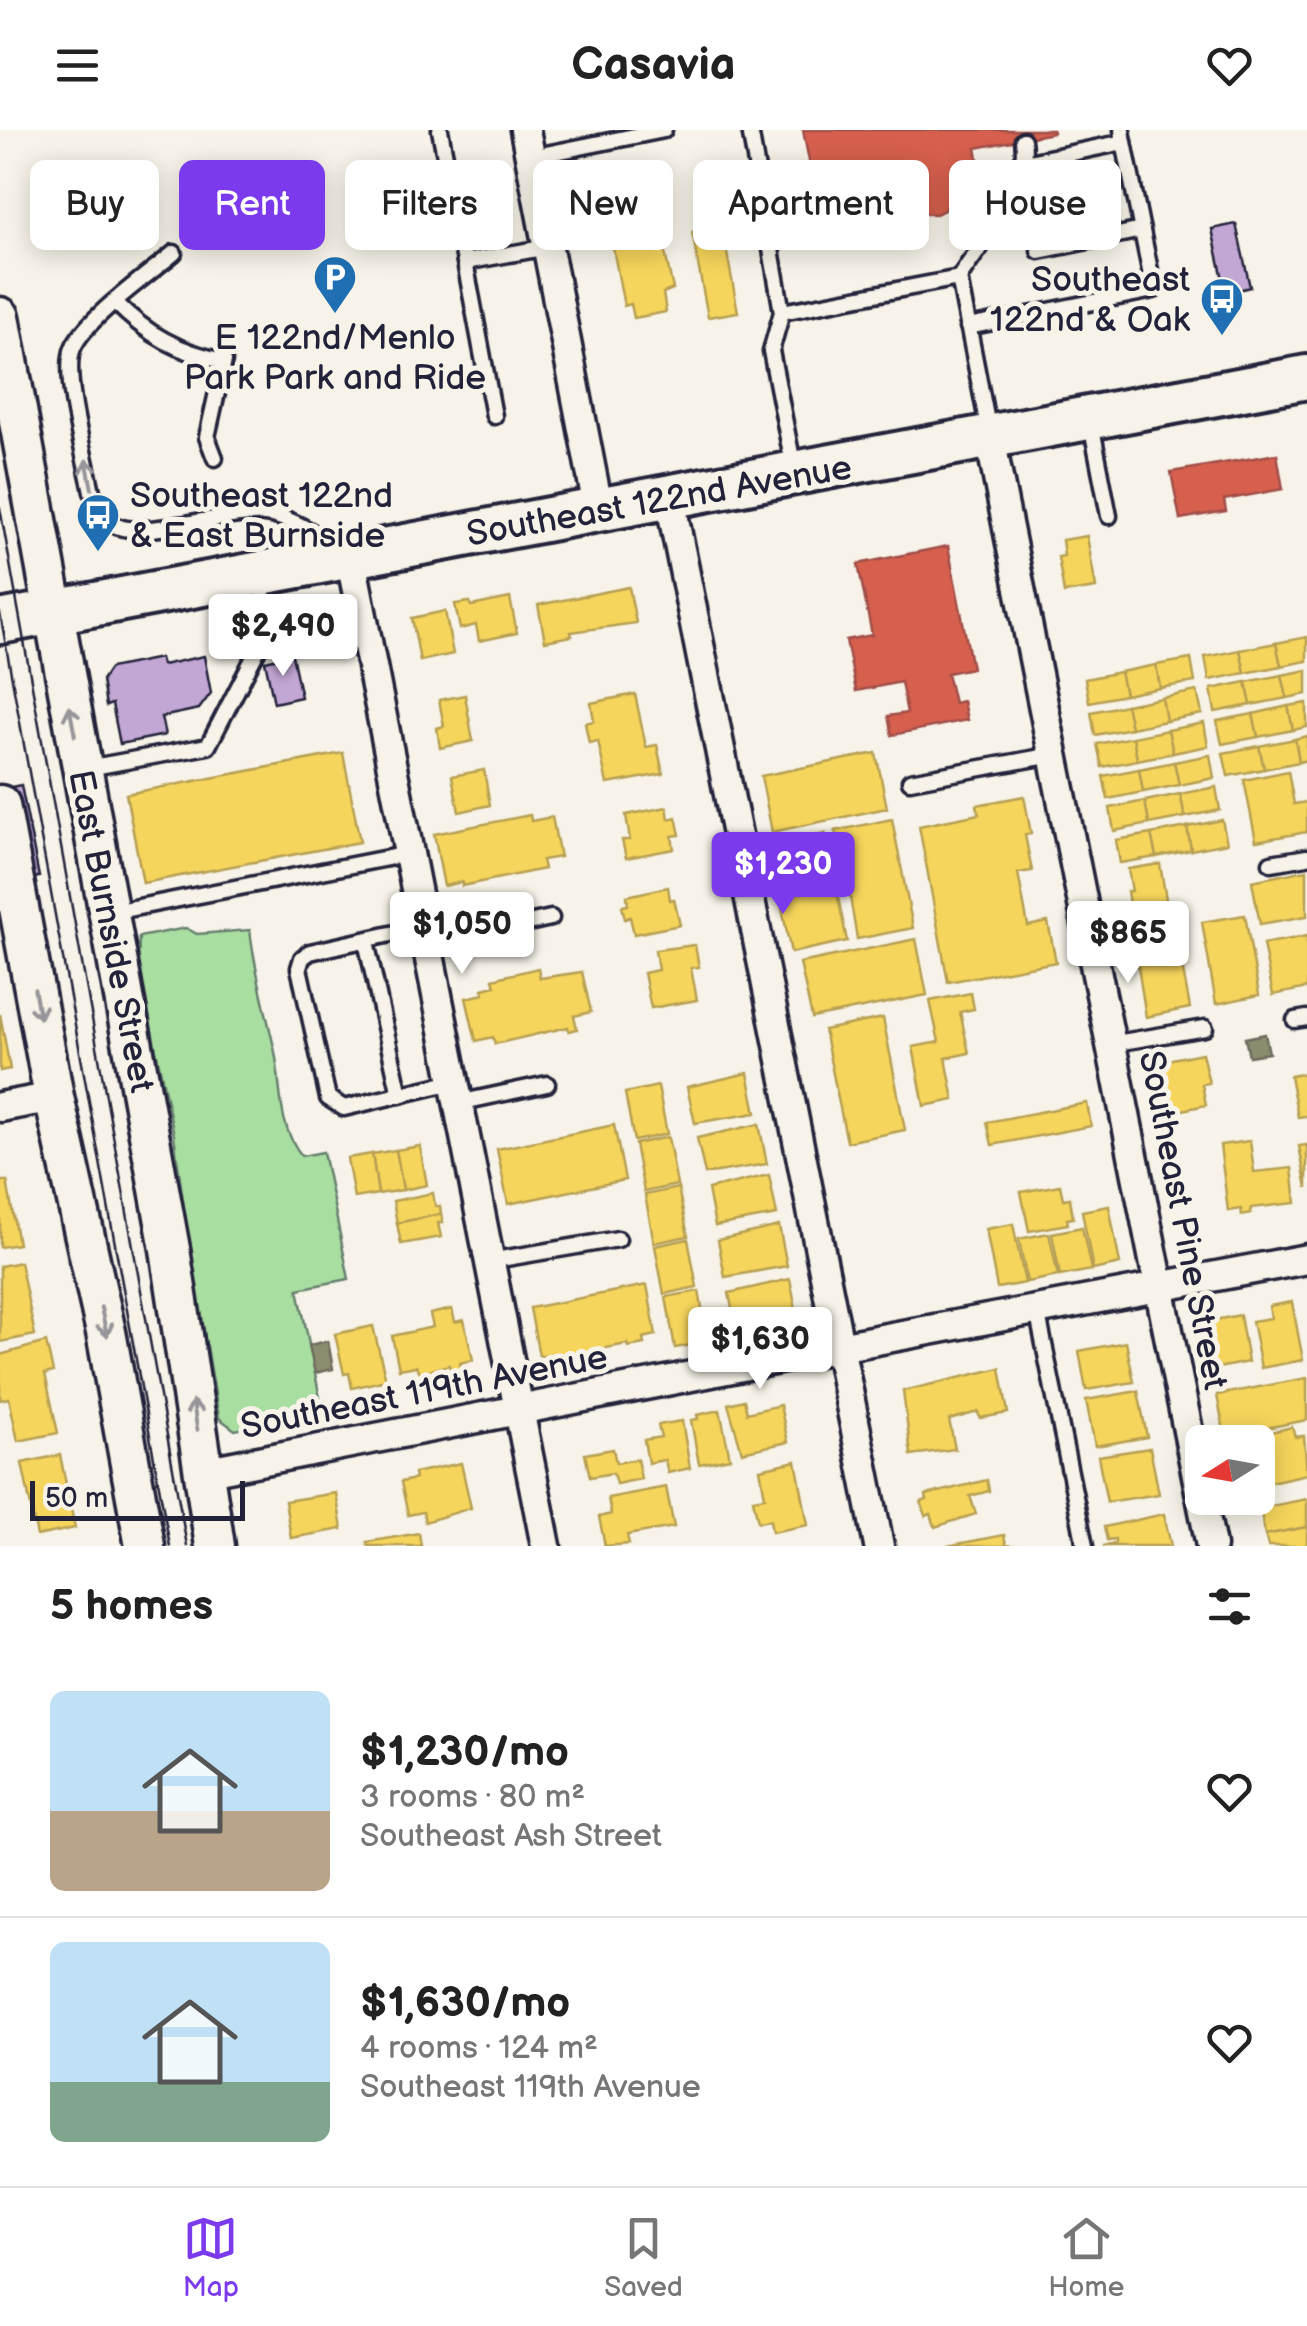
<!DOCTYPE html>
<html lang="en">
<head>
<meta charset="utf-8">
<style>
  :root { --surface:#fff; --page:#f6f6f6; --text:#222; --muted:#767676; --line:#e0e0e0; --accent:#7c3aed }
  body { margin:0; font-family:"Balsamiq Sans",sans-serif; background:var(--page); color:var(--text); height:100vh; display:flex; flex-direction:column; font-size:38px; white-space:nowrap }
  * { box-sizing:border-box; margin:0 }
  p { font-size:32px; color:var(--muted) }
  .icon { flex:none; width:55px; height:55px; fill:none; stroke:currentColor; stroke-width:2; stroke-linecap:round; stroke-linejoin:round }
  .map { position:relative; height:1416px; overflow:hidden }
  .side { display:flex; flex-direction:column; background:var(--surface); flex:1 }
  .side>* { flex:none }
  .hud { position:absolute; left:30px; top:30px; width:1248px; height:90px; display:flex; gap:20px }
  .needle { width:65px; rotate:259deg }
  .fabs { position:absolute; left:1185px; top:1295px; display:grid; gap:20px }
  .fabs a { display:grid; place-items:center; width:90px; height:90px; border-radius:15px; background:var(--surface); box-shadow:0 5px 25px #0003; font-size:50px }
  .scale { position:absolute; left:30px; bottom:25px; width:215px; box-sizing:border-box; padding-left:10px; border:5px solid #22223b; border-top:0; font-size:28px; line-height:35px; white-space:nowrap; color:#22223b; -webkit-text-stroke:8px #f7f3e8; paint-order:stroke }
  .price { position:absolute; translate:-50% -85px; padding:0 22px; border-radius:10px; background:#fff; color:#222; font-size:32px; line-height:65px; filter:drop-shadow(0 2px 5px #0008) }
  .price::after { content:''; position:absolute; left:50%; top:60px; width:30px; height:22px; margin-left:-15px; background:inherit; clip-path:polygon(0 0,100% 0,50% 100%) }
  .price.on { background:var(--accent); color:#fff }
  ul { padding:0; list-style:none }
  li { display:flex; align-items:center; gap:30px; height:250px; padding:0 50px }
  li+li { border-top:2px solid var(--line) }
  li span { display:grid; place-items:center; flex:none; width:280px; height:200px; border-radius:15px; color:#555 }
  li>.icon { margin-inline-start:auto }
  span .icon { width:120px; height:120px; fill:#fffc; stroke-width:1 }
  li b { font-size:42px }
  h2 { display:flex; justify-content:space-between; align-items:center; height:120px; padding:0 50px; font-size:42px }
  .pill { padding:0 35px; border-radius:15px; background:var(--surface); box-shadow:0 5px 25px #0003; font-size:35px; line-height:90px }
  .pill.on { background:var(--accent); color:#fff }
  header { display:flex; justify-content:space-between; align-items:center; height:130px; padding:0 50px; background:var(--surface); font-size:45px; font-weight:700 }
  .menu { display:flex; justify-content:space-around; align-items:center; height:140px; border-top:2px solid var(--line); background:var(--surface); font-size:28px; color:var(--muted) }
  .menu a { display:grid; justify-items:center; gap:5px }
  .menu .on { color:var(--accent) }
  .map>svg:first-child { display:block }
  .green { fill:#a9dea1; stroke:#66806e; stroke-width:2.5 }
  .homes { fill:#f6d55c; stroke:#b69f52; stroke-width:2.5 }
  .shops { fill:#d6604d; stroke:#a04d48; stroke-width:2.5 }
  .industry { fill:#8c8c6e; stroke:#6c6c5f; stroke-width:2.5 }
  .building { fill:#c2a6d3; stroke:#22223b; stroke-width:2.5 }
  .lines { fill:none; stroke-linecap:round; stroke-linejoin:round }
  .lane-casing { stroke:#22223b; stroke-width:21 }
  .street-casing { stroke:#22223b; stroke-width:35 }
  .secondary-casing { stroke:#22223b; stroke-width:45 }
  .primary-casing { stroke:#22223b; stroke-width:50 }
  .lane { stroke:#f7f3e8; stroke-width:14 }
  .street { stroke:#f7f3e8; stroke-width:28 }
  .secondary { stroke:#f7f3e8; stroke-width:38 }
  .primary { stroke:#f7f3e8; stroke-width:42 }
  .tram { stroke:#22223b; stroke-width:2.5 }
  .oneway { stroke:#97959a }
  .labels { text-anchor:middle; stroke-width:10; stroke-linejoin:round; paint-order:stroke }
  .poi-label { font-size:35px; fill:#22223b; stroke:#f7f3e8; text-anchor:end }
  .street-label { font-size:35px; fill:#22223b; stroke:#f7f3e8 }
</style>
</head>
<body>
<header><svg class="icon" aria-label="menu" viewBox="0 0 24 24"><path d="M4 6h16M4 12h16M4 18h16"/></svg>Casavia<svg class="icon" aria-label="heart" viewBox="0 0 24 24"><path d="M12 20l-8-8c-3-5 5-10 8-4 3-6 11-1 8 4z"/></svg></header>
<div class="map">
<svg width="1307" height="1416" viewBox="0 0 1307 1416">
  <rect width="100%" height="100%" fill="#f7f3e8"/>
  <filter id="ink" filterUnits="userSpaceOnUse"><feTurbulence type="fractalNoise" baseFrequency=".01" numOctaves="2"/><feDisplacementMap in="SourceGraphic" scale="20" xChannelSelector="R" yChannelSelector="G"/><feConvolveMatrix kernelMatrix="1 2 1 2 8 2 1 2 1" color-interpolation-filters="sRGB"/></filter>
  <g filter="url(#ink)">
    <path class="green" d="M186 798 197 804 250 800C255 842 266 881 275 922 282 959 277 995 302 1026L323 1022 349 1149 298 1159 323 1283 235 1300 219 1288 207 1216 202 1210 174 1005 138 835 139 807Z"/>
    <g class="homes">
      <polygon points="629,36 636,73 642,72 646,88 620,93 617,79 604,81 596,42"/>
      <polygon points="722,96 738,182 708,187 692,102"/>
      <polygon points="662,109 673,159 663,163 666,182 634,188 631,174 624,176 613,118"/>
      <polygon points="1087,406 1096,458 1064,463 1058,427 1064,426 1062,410"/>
      <polygon points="629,457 636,493 571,502 572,506 545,511 538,475"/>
      <polygon points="510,468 517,503 479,511 476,495 460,499 455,474 470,472 471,476"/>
      <polygon points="445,481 453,524 420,531 412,488"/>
      <polygon points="1307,507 1307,531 1281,536 1276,513"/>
      <polygon points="1276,513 1281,536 1245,543 1240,520"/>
      <polygon points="1240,520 1245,543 1209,550 1205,527"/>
      <polygon points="1191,529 1195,552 1160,558 1156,535"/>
      <polygon points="1156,535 1160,558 1125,565 1120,542"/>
      <polygon points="1307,540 1307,564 1287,568 1282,545"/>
      <polygon points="1120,542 1125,565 1089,572 1085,549"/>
      <polygon points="1282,545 1287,568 1251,575 1246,552"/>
      <polygon points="1246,552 1251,575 1215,582 1211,559"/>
      <polygon points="1197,561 1202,584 1166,591 1162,568"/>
      <polygon points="635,564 646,617 657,615 663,644 607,654 598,611 589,613 585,593 594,591 591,573"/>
      <polygon points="465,565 473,611 440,618 437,598 444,596 439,570"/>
      <polygon points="1162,568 1166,591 1131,598 1126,575"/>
      <polygon points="1307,573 1307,597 1293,600 1288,576"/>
      <polygon points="1126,575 1131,598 1095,605 1091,582"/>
      <polygon points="1288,576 1293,600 1258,607 1253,584"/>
      <polygon points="1253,584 1258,607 1222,614 1217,591"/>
      <polygon points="1204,593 1208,616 1173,623 1168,600"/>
      <polygon points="1168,600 1173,623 1137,630 1133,607"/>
      <polygon points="1307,606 1307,630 1299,632 1295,609"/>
      <polygon points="1133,607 1137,630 1102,637 1097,614"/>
      <polygon points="1295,609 1299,632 1264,639 1259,616"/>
      <polygon points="1259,616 1264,639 1228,646 1223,623"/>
      <polygon points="343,623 360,712 143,753 126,664"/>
      <polygon points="876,623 887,678 772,702 761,646"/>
      <polygon points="1210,625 1214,648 1179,655 1174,632"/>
      <polygon points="1174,632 1179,655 1143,662 1139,639"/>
      <polygon points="1139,639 1143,662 1108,669 1103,646"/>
      <polygon points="484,640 490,675 459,682 452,646"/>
      <polygon points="1288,641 1294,674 1307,672 1307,702 1256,711 1244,650"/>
      <polygon points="1216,657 1220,680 1185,687 1180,664"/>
      <polygon points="1180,664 1185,687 1149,694 1145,671"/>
      <polygon points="1024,666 1031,704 1025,705 1032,741 1018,743 1028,796 1048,792 1056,832 948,852 919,696 979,684 977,675"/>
      <polygon points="1145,671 1149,694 1114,701 1110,678"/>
      <polygon points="667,677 669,689 676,687 680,705 672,706 674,719 626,728 622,710 630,710 626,685"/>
      <polygon points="530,685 531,691 552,687 560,727 542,730 544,739 462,756 462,752 444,756 434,704"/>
      <polygon points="892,689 913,798 857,809 842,719 835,701"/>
      <polygon points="1222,690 1227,713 1191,720 1187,697"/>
      <polygon points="1187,697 1191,720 1156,727 1151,704"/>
      <polygon points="825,703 847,811 791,823 769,714"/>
      <polygon points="1151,704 1156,727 1120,733 1116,710"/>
      <polygon points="1160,734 1167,775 1148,779 1150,790 1124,795 1121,781 1130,780 1127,761 1132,761 1128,739"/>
      <polygon points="1307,740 1307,786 1260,794 1252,751"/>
      <polygon points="668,757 670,770 674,769 680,795 634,804 630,787 625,789 622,776 628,775 627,766"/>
      <polygon points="1245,785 1259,865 1216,874 1202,792"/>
      <polygon points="1175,798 1190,878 1146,887 1133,805"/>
      <polygon points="1307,806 1307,858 1273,865 1263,814"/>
      <polygon points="916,809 927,865 812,888 800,833"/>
      <polygon points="695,815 699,837 691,838 697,870 651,878 644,843 658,840 655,820"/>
      <polygon points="538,838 540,848 582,842 591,882 574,886 577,899 569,901 568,897 495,914 493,907 476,911 466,868 484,864 483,859 495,856 493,849"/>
      <polygon points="971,863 974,879 960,882 969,923 946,928 954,970 924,976 913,917 939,912 930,871"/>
      <polygon points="0,884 10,939 0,941"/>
      <polygon points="883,888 905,1000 847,1012 824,900"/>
      <polygon points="1202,923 1209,953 1202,954 1206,975 1173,982 1162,931"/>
      <polygon points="748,943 756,983 695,993 687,957"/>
      <polygon points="1307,943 1307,986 1298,987 1290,946"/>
      <polygon points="658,956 667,1004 634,1011 625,963"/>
      <polygon points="1087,973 1091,996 992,1015 987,992"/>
      <polygon points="759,994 767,1034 705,1044 697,1008"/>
      <polygon points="614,995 625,1050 508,1074 497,1019"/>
      <polygon points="668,1007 677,1055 644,1062 635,1014"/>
      <polygon points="1250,1011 1254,1042 1292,1038 1296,1073 1251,1078 1251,1083 1242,1085 1241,1079 1228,1081 1220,1015"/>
      <polygon points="1307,1015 1307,1058 1299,1016"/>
      <polygon points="420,1016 427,1055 403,1060 396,1020"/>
      <polygon points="396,1020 403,1060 378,1064 372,1024"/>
      <polygon points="372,1024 378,1064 354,1068 347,1028"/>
      <polygon points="769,1045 777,1085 715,1096 708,1059"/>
      <polygon points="0,1051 7,1051 18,1114 0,1117"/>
      <polygon points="1060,1055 1063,1069 1070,1068 1073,1088 1067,1089 1068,1094 1029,1101 1021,1062"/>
      <polygon points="678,1058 688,1106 654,1113 645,1065"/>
      <polygon points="433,1063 435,1076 440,1076 441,1084 397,1093 393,1071"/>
      <polygon points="1109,1076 1120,1134 1093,1140 1082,1081"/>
      <polygon points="441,1084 443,1093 438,1093 441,1107 401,1114 397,1093"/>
      <polygon points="1013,1094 1025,1153 997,1158 986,1099"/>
      <polygon points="779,1096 787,1136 725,1147 718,1110"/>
      <polygon points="1082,1097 1091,1140 1060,1146 1052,1103"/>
      <polygon points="1049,1103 1058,1146 1027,1152 1019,1109"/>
      <polygon points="688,1109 697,1157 664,1164 655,1116"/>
      <polygon points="20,1132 35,1205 0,1212 0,1136"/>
      <polygon points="790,1149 798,1189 736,1199 729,1163"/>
      <polygon points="647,1155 656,1205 643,1208 644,1214 628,1217 627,1214 559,1227 558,1223 539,1226 530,1178"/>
      <polygon points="699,1161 708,1212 675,1218 666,1167"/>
      <polygon points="1292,1172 1303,1230 1261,1238 1252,1191 1271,1188 1269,1176"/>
      <polygon points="452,1179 455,1192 464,1190 473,1230 460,1233 462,1241 452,1244 449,1235 421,1243 416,1236 399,1239 392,1206 433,1197 430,1184"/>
      <polygon points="1240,1185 1248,1232 1213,1239 1205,1192"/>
      <polygon points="373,1196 386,1250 352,1258 349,1243 344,1244 335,1204"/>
      <polygon points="46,1212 53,1242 45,1244 58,1303 18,1311 9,1268 0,1270 0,1225"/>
      <polygon points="1126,1212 1134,1252 1086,1260 1079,1221"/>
      <polygon points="1000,1238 1008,1283 980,1288 978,1282 949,1290 955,1319 911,1325 903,1261"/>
      <polygon points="1307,1248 1307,1290 1225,1306 1217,1265"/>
      <polygon points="1138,1261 1147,1307 1095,1316 1086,1270"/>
      <polygon points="744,1270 747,1283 780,1275 788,1312 742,1322 728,1274"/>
      <polygon points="720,1280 730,1328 699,1334 691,1290 698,1289 697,1285"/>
      <polygon points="682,1291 690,1338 668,1343 665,1330 648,1333 644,1310 661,1307 658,1295"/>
      <polygon points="1292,1297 1295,1307 1304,1306 1307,1344 1266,1353 1263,1336 1258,1337 1258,1312 1250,1312 1249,1307"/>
      <polygon points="1150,1318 1159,1364 1107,1372 1098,1326"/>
      <polygon points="613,1319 616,1333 637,1329 641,1349 616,1354 613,1343 590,1347 585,1324"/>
      <polygon points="60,1325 75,1398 37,1406 22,1333"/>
      <polygon points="796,1331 808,1395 772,1402 770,1390 758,1392 753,1369 765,1367 760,1339"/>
      <polygon points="461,1333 471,1378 425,1392 423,1382 408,1385 401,1352 415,1349 414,1343"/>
      <polygon points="987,1350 989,1361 970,1366 976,1384 935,1397 931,1384 926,1386 921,1372 927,1370 926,1365"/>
      <polygon points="666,1357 674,1397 627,1405 629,1414 605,1416 599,1387 611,1384 608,1368"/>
      <polygon points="336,1363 342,1399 291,1408 285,1371"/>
      <polygon points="1307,1369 1307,1397 1265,1405 1260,1378"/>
      <polygon points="1164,1384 1171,1416 1103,1416 1115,1413 1115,1409 1107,1410 1104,1397"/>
      <polygon points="1307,1397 1307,1416 1268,1416 1265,1405"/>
      <polygon points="419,1403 421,1416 368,1416 367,1412"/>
      <polygon points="1004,1405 1006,1415 1020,1416 947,1416"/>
    </g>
    <g class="shops">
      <polygon points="803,0 1053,0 1053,3 976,18 985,62 951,69 944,80 936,84 928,84 917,75 821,94"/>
      <polygon points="1277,324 1283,359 1224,370 1226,381 1180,389 1171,342"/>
      <polygon points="948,416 972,538 947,543 954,573 963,571 967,590 892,605 888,586 907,583 901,552 856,561 846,510 872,505 858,434"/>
    </g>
    <g class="industry">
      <polygon points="1265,904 1269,923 1249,926 1245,908"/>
      <polygon points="328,1211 333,1239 315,1243 309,1215"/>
    </g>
    <g class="building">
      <polygon points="1236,94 1250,157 1226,163 1212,99"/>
      <polygon points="292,525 301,567 274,573 265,531"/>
      <polygon points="204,526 211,563 199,579 161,587 165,605 120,614 112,574 106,576 102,550 110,538 160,528 162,535"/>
      <polygon points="21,655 39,747 24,750 6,658"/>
    </g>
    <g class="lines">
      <g class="lane-casing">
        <g id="lane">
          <polyline points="440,0 465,132"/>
          <polyline points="750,0 782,182"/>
          <polyline points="531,27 664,0"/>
          <polyline points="1024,33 1124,12 1122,0"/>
          <polyline points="1039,121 1142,100"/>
          <path d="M174 123C149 144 84 190 73 218 62 245 86 330 92 362 98 373 103 387 113 394 138 412 227 380 265 384 294 388 316 405 341 420"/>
          <path d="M959 148C984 109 1031 60 1023 10"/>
          <path d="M115 172C146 204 180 223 224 231L207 307 215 328"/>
          <polyline points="968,197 1154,160 1124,12"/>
          <polyline points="494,286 465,132 548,117"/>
          <polyline points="1091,293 1109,386"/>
          <polyline points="794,339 771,221 782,182 959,148 989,302"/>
          <polyline points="82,639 208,616 270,496 259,447"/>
          <polyline points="910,651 1053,625"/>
          <polyline points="1271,733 1307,727"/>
          <polyline points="108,783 408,724"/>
          <polyline points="422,797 310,822 302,828 299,838 328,968 344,978 453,952"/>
          <polyline points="366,811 400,965"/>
          <polyline points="426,815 551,788"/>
          <polyline points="1295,890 1307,888"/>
          <polyline points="1110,914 1205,898"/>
          <polyline points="458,973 547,954"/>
          <polyline points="489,1131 618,1109"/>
          <polyline points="1037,1180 1085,1416"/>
        </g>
      </g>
      <g class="street-casing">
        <g id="street">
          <polyline points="525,0 599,382"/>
          <polyline points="990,308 1211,1416"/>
          <polyline points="670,369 879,1416"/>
          <polyline points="350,425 546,1416"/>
          <polyline points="0,977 54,967"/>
          <polyline points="203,1342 839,1217 1307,1129"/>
        </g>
      </g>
      <g class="secondary-casing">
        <g id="secondary">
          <polyline points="0,187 170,1119 215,1416"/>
          <polyline points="0,675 54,967 106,1202 145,1416"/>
        </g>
      </g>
      <g class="primary-casing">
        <polyline id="primary" points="0,492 1307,247"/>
      </g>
      <use href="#lane" class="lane"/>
      <use href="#street" class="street"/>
      <use href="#secondary" class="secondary"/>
      <use href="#primary" class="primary"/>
      <g class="tram">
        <polyline points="0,378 187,1416"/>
        <polyline points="0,483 170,1416"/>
      </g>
    </g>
    <defs><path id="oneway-shaft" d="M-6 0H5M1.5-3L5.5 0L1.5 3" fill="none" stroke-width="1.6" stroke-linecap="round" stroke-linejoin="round" transform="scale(2.5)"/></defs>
    <g class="oneway">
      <use href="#oneway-shaft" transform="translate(89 344) rotate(-101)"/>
      <use href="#oneway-shaft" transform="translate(72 591) rotate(-101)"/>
      <use href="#oneway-shaft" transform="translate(37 874) rotate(80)"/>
      <use href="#oneway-shaft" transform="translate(104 1192) rotate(78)"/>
      <use href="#oneway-shaft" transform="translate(195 1285) rotate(-99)"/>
    </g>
  </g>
  <defs>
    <g id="parking-pin" transform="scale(2.25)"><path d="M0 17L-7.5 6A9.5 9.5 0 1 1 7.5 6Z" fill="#1f6fb2" stroke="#f7f3e8"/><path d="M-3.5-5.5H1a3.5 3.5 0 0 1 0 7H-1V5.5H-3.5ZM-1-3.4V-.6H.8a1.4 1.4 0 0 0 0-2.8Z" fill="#fff"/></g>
    <g id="bus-pin" transform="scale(2.25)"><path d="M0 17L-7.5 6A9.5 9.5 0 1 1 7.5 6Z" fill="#1f6fb2" stroke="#f7f3e8"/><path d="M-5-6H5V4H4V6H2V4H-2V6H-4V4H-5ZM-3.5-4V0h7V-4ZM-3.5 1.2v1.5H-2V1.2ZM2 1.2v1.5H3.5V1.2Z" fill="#fff"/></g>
  </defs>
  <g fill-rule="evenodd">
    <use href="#parking-pin" x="335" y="147"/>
    <use href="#bus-pin" x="1222" y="169"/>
    <use href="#bus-pin" x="98" y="385"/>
  </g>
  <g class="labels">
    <g class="poi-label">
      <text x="1190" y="161">Southeast<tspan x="1190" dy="40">122nd &amp; Oak</tspan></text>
      <text x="335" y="219" text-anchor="middle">E 122nd/Menlo<tspan x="335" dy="40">Park Park and Ride</tspan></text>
      <text x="130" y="377" text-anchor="start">Southeast 122nd<tspan x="130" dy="40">&amp; East Burnside</tspan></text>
    </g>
    <g class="street-label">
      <text transform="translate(659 370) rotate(-10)" y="12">Southeast 122nd Avenue</text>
      <text transform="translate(112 801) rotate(79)" y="12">East Burnside Street</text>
      <text transform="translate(1184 1090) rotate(79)" y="12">Southeast Pine Street</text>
      <text transform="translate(424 1261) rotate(-11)" y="12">Southeast 119th Avenue</text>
    </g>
  </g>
</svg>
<div class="fabs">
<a><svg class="needle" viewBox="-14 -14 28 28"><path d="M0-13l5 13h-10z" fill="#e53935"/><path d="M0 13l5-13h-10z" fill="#767676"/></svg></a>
</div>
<div class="scale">50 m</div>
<b class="price" style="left:283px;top:549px">$2,490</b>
<b class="price on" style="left:783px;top:787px">$1,230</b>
<b class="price" style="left:462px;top:847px">$1,050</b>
<b class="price" style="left:1128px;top:856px">$865</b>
<b class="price" style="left:760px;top:1262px">$1,630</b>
<div class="hud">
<a class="pill">Buy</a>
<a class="pill on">Rent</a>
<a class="pill">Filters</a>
<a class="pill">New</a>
<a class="pill">Apartment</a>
<a class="pill">House</a>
</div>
</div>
<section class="side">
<h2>5 homes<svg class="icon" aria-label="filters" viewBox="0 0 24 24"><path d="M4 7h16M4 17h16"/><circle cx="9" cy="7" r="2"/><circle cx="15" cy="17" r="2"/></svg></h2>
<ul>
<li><span style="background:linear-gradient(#bfe0f5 60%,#b9a48a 0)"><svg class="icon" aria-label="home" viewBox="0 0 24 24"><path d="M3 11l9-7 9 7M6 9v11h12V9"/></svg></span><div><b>$1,230/mo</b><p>3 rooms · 80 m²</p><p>Southeast Ash Street</p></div><svg class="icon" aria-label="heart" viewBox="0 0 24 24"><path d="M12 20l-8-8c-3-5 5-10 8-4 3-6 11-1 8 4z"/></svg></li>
<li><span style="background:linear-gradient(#bfe0f5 70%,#7fa58c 0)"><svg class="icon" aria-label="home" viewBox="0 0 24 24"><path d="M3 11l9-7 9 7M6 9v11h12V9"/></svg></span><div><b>$1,630/mo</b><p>4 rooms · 124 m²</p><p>Southeast 119th Avenue</p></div><svg class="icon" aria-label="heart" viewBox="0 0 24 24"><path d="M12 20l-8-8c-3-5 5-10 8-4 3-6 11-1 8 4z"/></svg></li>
</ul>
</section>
<nav class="menu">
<a class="on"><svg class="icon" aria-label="map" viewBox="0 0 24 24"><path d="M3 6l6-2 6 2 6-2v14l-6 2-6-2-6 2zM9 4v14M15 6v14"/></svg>Map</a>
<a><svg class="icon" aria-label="saved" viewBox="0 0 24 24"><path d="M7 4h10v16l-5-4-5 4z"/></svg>Saved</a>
<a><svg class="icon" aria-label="home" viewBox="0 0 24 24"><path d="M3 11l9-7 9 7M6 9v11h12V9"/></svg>Home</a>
</nav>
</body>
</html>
